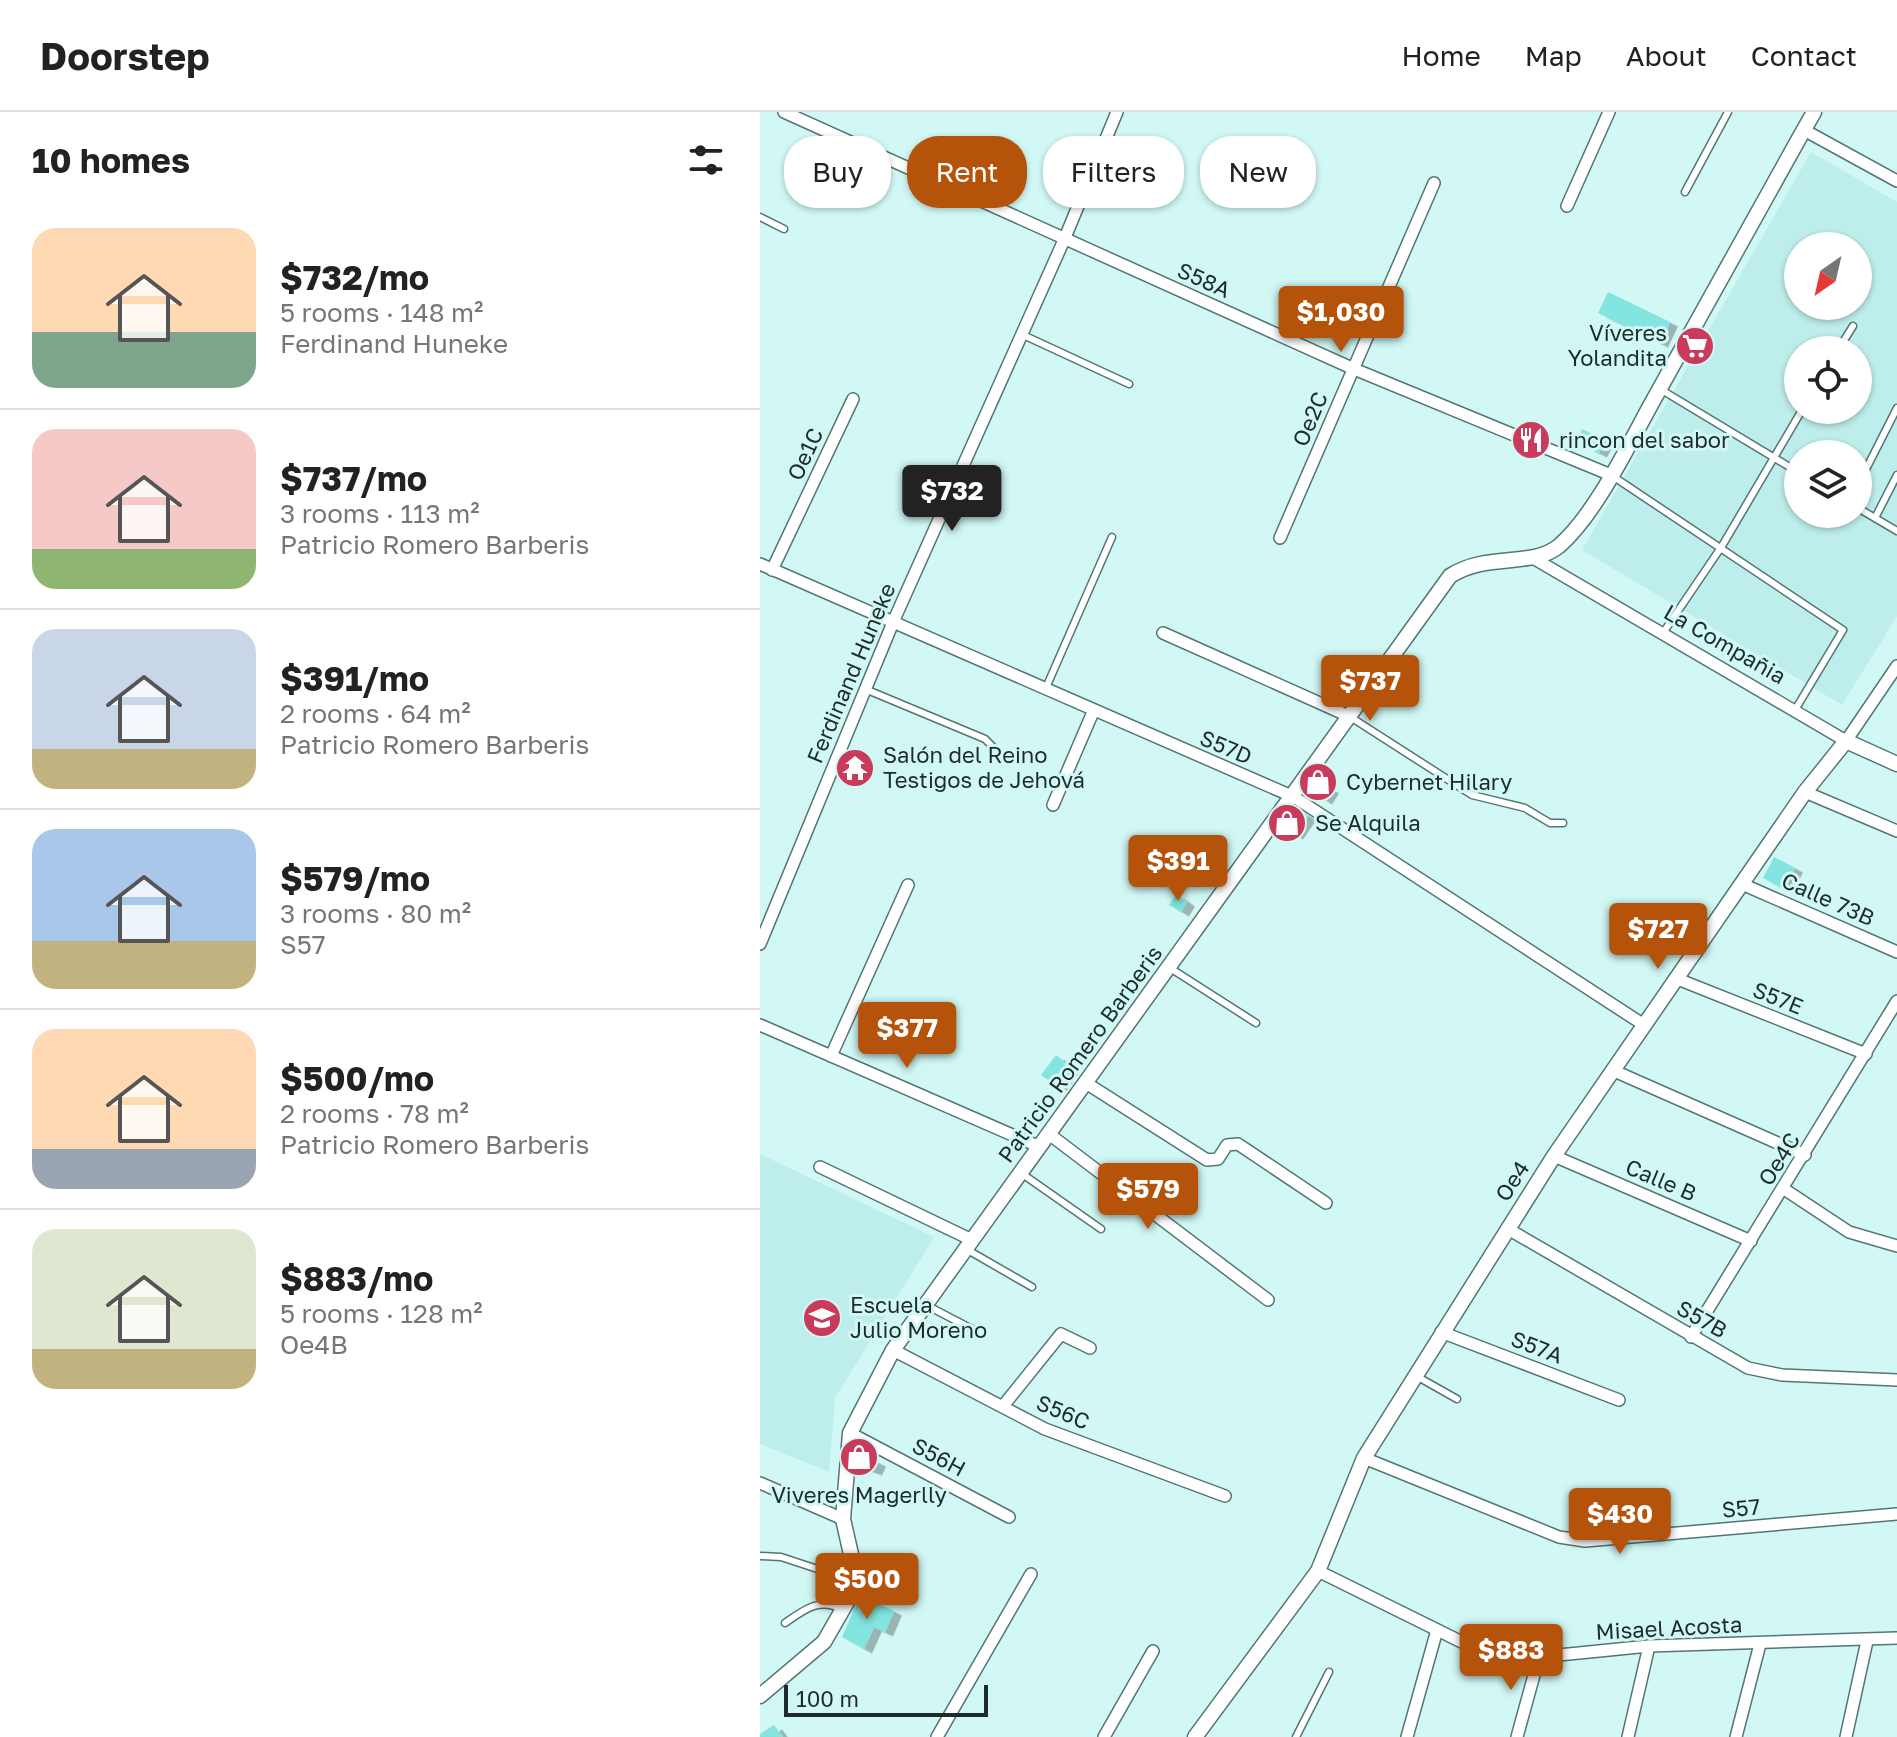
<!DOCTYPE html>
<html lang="en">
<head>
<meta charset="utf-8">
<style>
  :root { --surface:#fff; --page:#f2f2f2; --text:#222; --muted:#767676; --line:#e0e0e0; --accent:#b45309 }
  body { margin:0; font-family:"Golos Text",sans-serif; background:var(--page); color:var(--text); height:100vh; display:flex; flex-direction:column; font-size:30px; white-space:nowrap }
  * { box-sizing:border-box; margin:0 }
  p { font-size:26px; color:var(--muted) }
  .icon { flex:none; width:44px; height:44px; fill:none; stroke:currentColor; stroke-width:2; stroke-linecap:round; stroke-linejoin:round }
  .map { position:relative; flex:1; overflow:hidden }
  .details { display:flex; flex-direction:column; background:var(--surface); width:760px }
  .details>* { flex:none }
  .hud { position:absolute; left:24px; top:24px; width:760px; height:72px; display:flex; gap:16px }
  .needle { width:52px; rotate:214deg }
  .controls { position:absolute; left:1024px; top:120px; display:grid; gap:16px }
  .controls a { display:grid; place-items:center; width:88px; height:88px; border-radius:50%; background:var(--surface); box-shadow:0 2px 6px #0004; font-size:40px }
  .scale { position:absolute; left:24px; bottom:20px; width:204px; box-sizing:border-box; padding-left:8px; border:4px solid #1d2c2b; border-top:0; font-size:22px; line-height:28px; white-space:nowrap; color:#1d2c2b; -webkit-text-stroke:6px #d1f8f5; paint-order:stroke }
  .price { position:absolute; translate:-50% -68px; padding:0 18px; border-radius:8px; background:var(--accent); color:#fff; font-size:26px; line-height:52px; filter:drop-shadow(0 2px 4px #0008) }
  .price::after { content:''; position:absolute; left:50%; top:48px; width:24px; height:18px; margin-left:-12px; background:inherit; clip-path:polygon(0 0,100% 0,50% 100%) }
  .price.selected { background:#222; color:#fff }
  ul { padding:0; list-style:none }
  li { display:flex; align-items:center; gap:24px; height:200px; padding:0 32px }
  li+li { border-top:2px solid var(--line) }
  li span { display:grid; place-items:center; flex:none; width:224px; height:160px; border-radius:24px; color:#555 }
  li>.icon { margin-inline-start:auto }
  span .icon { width:96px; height:96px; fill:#fffc; stroke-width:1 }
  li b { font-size:34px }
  h2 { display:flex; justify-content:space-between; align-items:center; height:96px; padding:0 32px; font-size:34px }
  .chip { padding:0 28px; border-radius:32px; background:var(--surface); box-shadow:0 2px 6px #0004; font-size:28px; line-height:72px }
  .chip.selected { background:var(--accent); color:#fff }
  header { display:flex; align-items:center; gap:48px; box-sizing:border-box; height:112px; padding:0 40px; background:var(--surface); border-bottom:2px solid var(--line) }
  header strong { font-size:38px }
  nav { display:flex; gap:44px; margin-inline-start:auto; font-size:28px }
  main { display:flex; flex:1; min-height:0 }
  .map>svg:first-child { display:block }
  .built { fill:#bdeeeb; fill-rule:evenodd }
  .building { fill:#82e5e0; filter:url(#shadow) }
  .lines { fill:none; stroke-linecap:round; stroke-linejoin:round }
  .service-casing { stroke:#537674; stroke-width:9 }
  .minor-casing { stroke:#537674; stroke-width:14 }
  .tertiary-casing { stroke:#537674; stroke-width:17 }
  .service { stroke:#fff; stroke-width:6 }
  .minor { stroke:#fff; stroke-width:11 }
  .tertiary { stroke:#fff; stroke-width:14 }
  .labels { text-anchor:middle; stroke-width:6; stroke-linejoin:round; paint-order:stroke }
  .street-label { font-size:22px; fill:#1d2c2b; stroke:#d1f8f5 }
  .poi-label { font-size:22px; fill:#1d2c2b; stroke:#d1f8f5; text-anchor:start }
</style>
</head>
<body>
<header>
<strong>Doorstep</strong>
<nav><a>Home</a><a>Map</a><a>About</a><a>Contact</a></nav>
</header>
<main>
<section class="details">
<h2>10 homes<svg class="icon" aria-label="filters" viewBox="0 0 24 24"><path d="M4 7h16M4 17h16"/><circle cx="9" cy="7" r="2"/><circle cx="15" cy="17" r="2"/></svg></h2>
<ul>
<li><span style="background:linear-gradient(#ffd9b3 65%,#7fa58c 0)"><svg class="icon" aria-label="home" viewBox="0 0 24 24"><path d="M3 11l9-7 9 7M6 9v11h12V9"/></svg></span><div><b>$732/mo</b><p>5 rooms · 148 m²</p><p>Ferdinand Huneke</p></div></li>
<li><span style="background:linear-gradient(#f6c9c9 75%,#8fb573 0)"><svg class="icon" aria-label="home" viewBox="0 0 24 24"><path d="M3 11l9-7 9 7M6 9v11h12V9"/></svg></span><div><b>$737/mo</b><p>3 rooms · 113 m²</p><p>Patricio Romero Barberis</p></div></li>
<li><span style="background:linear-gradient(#c9d6e8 75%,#c2b280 0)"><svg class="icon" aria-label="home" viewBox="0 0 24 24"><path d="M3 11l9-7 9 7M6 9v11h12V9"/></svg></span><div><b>$391/mo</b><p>2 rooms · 64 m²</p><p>Patricio Romero Barberis</p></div></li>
<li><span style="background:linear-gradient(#a9c7e8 70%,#c2b280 0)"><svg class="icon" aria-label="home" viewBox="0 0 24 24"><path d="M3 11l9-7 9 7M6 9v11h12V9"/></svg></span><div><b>$579/mo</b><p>3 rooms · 80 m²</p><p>S57</p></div></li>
<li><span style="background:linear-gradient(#ffd9b3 75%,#9aa5b1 0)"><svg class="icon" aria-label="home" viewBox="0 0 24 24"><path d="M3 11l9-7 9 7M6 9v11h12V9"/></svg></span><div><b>$500/mo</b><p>2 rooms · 78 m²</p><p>Patricio Romero Barberis</p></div></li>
<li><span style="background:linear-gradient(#dfe7d0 75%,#c2b280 0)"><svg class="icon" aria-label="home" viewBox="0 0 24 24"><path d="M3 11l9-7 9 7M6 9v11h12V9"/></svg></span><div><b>$883/mo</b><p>5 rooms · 128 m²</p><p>Oe4B</p></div></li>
</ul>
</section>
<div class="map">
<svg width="1137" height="1625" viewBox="0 0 1137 1625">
  <defs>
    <filter id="shadow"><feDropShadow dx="8" dy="4.5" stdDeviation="0" flood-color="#0004"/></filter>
  </defs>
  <rect width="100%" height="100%" fill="#d1f8f5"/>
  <g class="built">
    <path d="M1051 40 1137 90V504L1082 593 822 438ZM1038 134H1098V194H1038ZM1038 238H1098V298H1038ZM1038 342H1098V402H1038Z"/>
    <polygon points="0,1042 174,1125 75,1286 69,1360 0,1332"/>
  </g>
  <g class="building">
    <polygon points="848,180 910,210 900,231 838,201"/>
    <polygon points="822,317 846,328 839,341 816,330"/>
    <polygon points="556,667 571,677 564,688 549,678"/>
    <polygon points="535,696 548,704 535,723 522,714"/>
    <polygon points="1014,745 1035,756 1024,777 1003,766"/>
    <polygon points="416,782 427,790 421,800 409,793"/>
    <polygon points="296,943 312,955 298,975 281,963"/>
    <polygon points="98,1341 118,1350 114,1359 97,1353"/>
    <polygon points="100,1483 134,1499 125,1520 114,1515 104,1537 82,1525"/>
    <polygon points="14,1613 23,1625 0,1625 0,1622"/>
  </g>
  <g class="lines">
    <g class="service-casing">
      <g id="service">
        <polyline points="925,80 968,0"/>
        <polyline points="0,105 24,117"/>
        <polyline points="261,222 369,272"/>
        <polyline points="1078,238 1093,214"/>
        <polyline points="900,277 1038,360"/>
        <polyline points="851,363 1083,518 1035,598"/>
        <polyline points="1098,373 1137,296"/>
        <polyline points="1098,396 1137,419"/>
        <polyline points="1115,406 1137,363"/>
        <polyline points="903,521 962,434 1042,298"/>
        <polyline points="105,577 225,627 244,646"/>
        <polyline points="285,578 352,425"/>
        <polyline points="592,606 712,683 765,696 790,711 803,711"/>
        <polyline points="410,856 496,911"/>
        <polyline points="261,1061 341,1117"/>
        <polyline points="206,1137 272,1175"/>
        <polyline points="166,1193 212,1217"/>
        <polyline points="658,1265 697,1287"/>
        <polyline points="0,1444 21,1445 91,1468"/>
        <path d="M25 1511C45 1497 60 1485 83 1498"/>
        <polyline points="536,1625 569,1560"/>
      </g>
    </g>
    <g class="minor-casing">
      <g id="minor">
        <polyline points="24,0 594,257 851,363"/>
        <polyline points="1044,18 1137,69"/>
        <polyline points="807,94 849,0"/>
        <polyline points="520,426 674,71"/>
        <polyline points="773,446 1086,629 1137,554"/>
        <polyline points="0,452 534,685 884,913"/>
        <polyline points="12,458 93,287"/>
        <polyline points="403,521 591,605"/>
        <polyline points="1045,680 1137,719"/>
        <polyline points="293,693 333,600"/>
        <polyline points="982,772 1137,840"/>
        <polyline points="0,832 134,508 304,128 357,0"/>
        <polyline points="915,866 1106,942"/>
        <polyline points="0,913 280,1035"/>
        <polyline points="71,944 148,773"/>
        <polyline points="852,958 1045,1043"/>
        <polyline points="326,971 447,1048 458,1047 467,1033 478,1032 566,1091"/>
        <polyline points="289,1022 508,1188"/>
        <polyline points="794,1044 991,1129"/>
        <polyline points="60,1055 212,1128"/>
        <polyline points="1024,1077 1089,1120 1137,1134"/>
        <polyline points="748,1117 988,1256 1022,1263 1137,1268"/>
        <polyline points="681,1220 859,1288"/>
        <polyline points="931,1225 1137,889"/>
        <polyline points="133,1238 285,1317 465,1384"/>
        <polyline points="243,1294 301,1222 330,1236"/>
        <polyline points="90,1321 249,1405"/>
        <polyline points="604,1346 799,1425 825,1429 1137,1402"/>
        <polyline points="0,1371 83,1407"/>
        <polyline points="558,1459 726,1542 779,1545 889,1534 1137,1526"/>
        <polyline points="177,1625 271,1462"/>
        <polyline points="344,1625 393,1539"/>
        <polyline points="647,1625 677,1518"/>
        <polyline points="757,1625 779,1545"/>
        <polyline points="868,1625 889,1534"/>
        <polyline points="976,1625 1000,1532"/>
        <polyline points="1086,1625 1107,1529"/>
      </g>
    </g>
    <g class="tertiary-casing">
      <g id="tertiary">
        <path d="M0 1584 64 1530 87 1490 93 1451 83 1407 90 1321 133 1238 690 464C727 440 772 456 799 434 836 402 870 330 894 287 948 191 1000 95 1054 0"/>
        <polyline points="435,1625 558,1459 604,1346 794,1044 1045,680 1086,629 1137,652"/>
      </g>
    </g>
    <use href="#service" class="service"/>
    <use href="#minor" class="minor"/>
    <use href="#tertiary" class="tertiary"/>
  </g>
  <defs>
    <g id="supermarket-disc" transform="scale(2)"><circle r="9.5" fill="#c93a5b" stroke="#d1f8f5"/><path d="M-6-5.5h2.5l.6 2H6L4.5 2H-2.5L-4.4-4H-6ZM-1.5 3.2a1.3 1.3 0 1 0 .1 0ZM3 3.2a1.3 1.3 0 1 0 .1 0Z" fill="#fff"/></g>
    <g id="restaurant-disc" transform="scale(2)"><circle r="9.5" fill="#c93a5b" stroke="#d1f8f5"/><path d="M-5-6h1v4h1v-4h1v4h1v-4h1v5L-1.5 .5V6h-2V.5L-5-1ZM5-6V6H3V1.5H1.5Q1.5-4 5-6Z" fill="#fff"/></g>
    <g id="temple-disc" transform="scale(2)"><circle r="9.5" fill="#c93a5b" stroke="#d1f8f5"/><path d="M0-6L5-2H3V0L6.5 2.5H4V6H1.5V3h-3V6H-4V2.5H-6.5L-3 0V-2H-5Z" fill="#fff"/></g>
    <g id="shop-disc" transform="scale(2)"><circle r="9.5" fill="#c93a5b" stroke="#d1f8f5"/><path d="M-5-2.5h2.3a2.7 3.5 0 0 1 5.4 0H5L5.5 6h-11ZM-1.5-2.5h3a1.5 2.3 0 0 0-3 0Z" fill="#fff"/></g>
    <g id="school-disc" transform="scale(2)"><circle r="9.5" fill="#c93a5b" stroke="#d1f8f5"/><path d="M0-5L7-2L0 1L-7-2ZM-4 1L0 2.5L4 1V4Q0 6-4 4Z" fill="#fff"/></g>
  </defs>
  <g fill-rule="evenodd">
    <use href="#supermarket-disc" x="935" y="234"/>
    <use href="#restaurant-disc" x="771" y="328"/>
    <use href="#temple-disc" x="95" y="656"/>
    <use href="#shop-disc" x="558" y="670"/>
    <use href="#shop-disc" x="527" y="711"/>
    <use href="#school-disc" x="62" y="1206"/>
    <use href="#shop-disc" x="99" y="1345"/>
  </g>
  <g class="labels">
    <g class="street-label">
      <text transform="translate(444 168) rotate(24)" y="8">S58A</text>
      <text transform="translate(550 307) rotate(-67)" y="8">Oe2C</text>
      <text transform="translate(45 342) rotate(-65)" y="8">Oe1C</text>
      <text transform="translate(965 532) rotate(30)" y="8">La Compañia</text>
      <text transform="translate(91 561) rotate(-67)" y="8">Ferdinand Huneke</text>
      <text transform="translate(466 635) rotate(23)" y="8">S57D</text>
      <text transform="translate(1068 787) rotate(24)" y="8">Calle 73B</text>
      <text transform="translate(1018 886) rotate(22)" y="8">S57E</text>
      <text transform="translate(320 942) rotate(-54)" y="8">Patricio Romero Barberis</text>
      <text transform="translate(1019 1047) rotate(-58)" y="8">Oe4C</text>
      <text transform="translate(901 1068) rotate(23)" y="8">Calle B</text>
      <text transform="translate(752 1069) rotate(-57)" y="8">Oe4</text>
      <text transform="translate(942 1207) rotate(29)" y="8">S57B</text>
      <text transform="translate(777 1235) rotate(21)" y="8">S57A</text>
      <text transform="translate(303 1300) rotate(23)" y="8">S56C</text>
      <text transform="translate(179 1345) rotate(28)" y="8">S56H</text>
      <text transform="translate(981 1396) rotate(-5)" y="8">S57</text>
      <text transform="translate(909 1516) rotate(-3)" y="8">Misael Acosta</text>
    </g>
    <g class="poi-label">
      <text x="907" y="229" text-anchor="end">Víveres<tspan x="907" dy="25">Yolandita</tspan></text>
      <text x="799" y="336">rincon del sabor</text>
      <text x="123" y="651">Salón del Reino<tspan x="123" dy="25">Testigos de Jehová</tspan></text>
      <text x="586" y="678">Cybernet Hilary</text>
      <text x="555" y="719">Se Alquila</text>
      <text x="90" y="1201">Escuela<tspan x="90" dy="25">Julio Moreno</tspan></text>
      <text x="99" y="1391" text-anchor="middle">Viveres Magerlly</text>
    </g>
  </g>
</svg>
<div class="controls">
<a><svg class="needle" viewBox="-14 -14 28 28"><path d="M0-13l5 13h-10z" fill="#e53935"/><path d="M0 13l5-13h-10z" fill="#767676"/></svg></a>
<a><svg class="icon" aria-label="locate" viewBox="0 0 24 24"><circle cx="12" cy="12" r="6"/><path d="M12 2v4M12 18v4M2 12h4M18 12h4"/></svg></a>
<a><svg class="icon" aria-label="layers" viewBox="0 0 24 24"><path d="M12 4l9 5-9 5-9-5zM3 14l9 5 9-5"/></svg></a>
</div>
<div class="scale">100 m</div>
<b class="price" style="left:581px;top:242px">$1,030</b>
<b class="price selected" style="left:192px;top:421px">$732</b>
<b class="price" style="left:610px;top:611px">$737</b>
<b class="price" style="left:418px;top:791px">$391</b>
<b class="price" style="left:898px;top:859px">$727</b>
<b class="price" style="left:147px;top:958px">$377</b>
<b class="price" style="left:388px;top:1119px">$579</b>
<b class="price" style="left:860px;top:1444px">$430</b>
<b class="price" style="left:107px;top:1509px">$500</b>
<b class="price" style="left:751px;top:1580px">$883</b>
<div class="hud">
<a class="chip">Buy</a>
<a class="chip selected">Rent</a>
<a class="chip">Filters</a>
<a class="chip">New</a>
</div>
</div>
</main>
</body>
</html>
